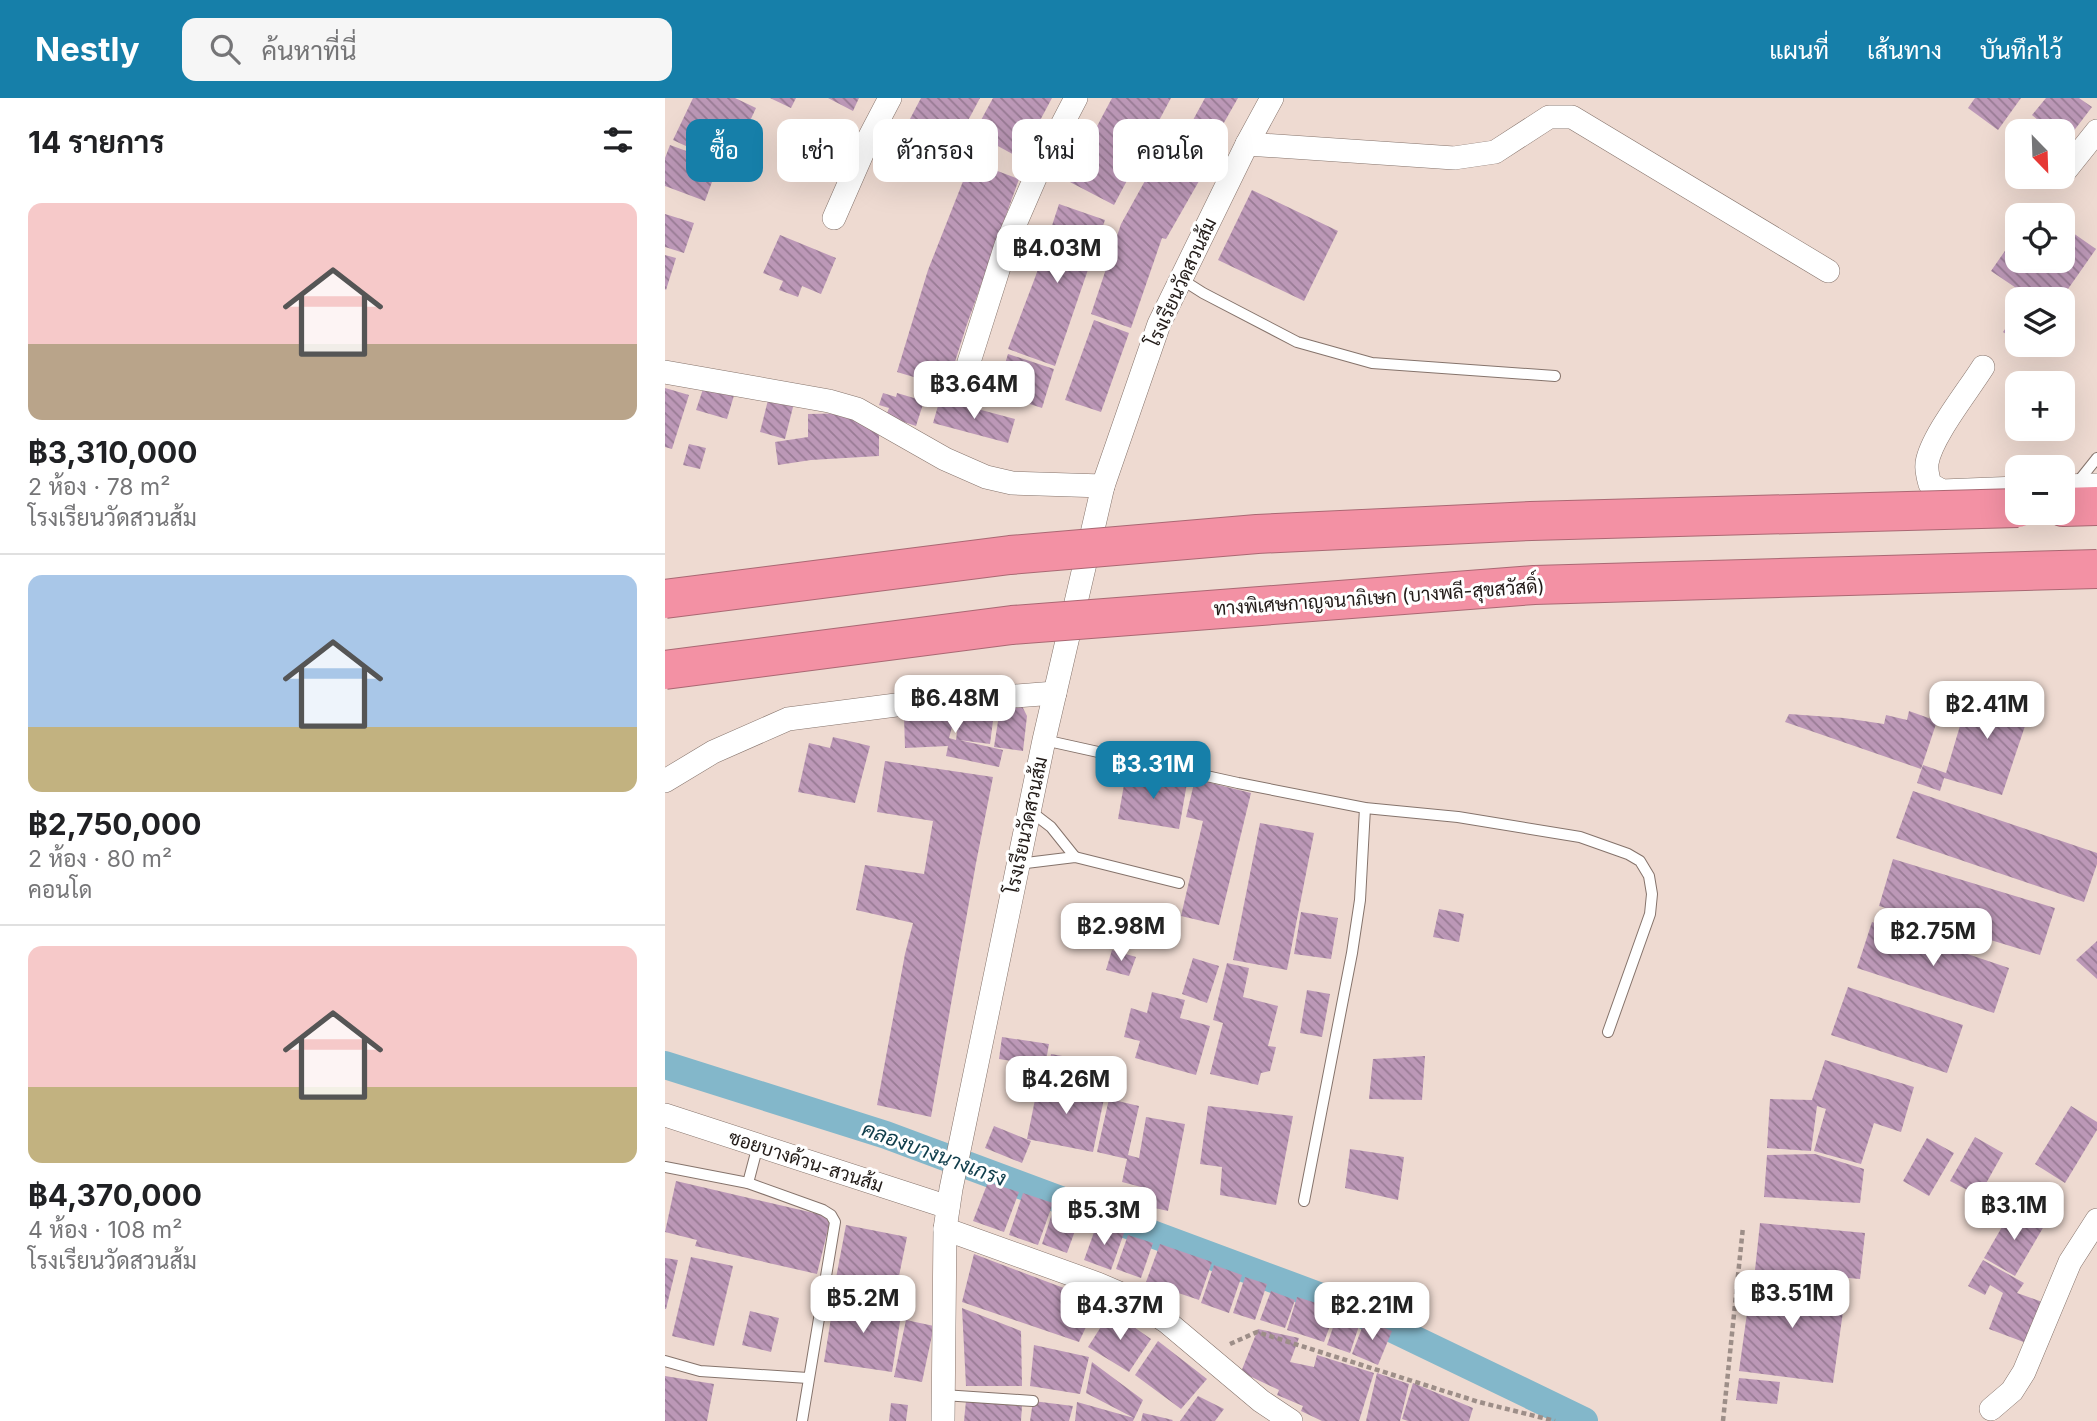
<!DOCTYPE html>
<html lang="th">
<head>
<meta charset="utf-8">
<style>
  :root { --surface:#fff; --page:#f6f6f6; --text:#202124; --muted:#757577; --line:#e0e0e0; --accent:#167fa9 }
  body { margin:0; font-family:Inter,Sarabun,sans-serif; background:var(--page); color:var(--text); height:100vh; display:flex; flex-direction:column; font-size:26px; white-space:nowrap }
  * { box-sizing:border-box; margin:0 }
  p { font-size:23px; color:var(--muted) }
  .icon { flex:none; width:38px; height:38px; fill:none; stroke:currentColor; stroke-width:2; stroke-linecap:round; stroke-linejoin:round }
  .map { position:relative; flex:1; overflow:hidden }
  .sheet { display:flex; flex-direction:column; background:var(--surface); width:665px }
  .sheet>* { flex:none }
  .banner { position:absolute; left:21px; top:21px; width:665px; height:63px; display:flex; gap:14px }
  .needle { width:46px; rotate:157deg }
  .controls { position:absolute; left:1340px; top:21px; display:grid; gap:14px }
  .controls a { display:grid; place-items:center; width:70px; height:70px; border-radius:14px; background:var(--surface); box-shadow:0 7px 28px #0002; font-size:35px }
  .price { position:absolute; translate:-50% -60px; padding:0 16px; border-radius:14px; background:#fff; color:#222; font-size:23px; line-height:46px; filter:drop-shadow(0 2px 4px #0008) }
  .price::after { content:''; position:absolute; left:50%; top:42px; width:21px; height:16px; margin-left:-10px; background:inherit; clip-path:polygon(0 0,100% 0,50% 100%) }
  .price.selected { background:var(--accent); color:#fff }
  ul { padding:0; list-style:none }
  li { display:grid; align-content:center; gap:14px; height:371px; padding:0 28px }
  li+li { border-top:2px solid var(--line) }
  li span { display:grid; place-items:center; height:217px; border-radius:14px; color:#555 }
  li>.icon { margin-inline-start:auto }
  span .icon { width:126px; height:126px; fill:#fffc; stroke-width:1 }
  li b { font-size:30px }
  h2 { display:flex; justify-content:space-between; align-items:center; height:84px; padding:0 28px; font-size:30px }
  .chip { padding:0 24px; border-radius:14px; background:var(--surface); box-shadow:0 7px 28px #0002; font-size:24px; line-height:63px }
  .chip.selected { background:var(--accent); color:#fff }
  header { display:flex; align-items:center; gap:42px; box-sizing:border-box; height:98px; padding:0 35px; background:var(--accent); color:#fff }
  header strong { font-size:33px }
  nav { display:flex; gap:38px; margin-inline-start:auto; font-size:24px }
  .search { width:490px; height:63px; background:var(--page); display:flex; align-items:center; gap:18px; box-sizing:border-box; padding:0 24px; border-radius:14px; color:var(--muted); font-size:26px }
  main { display:flex; flex:1; min-height:0 }
  .map>svg:first-child { display:block }
  .lines { fill:none; stroke-linecap:round; stroke-linejoin:round }
  .canal { stroke:#83b7ca; stroke-width:28 }
  .building { fill:url(#building-back-hatch) }
  .service-casing { stroke:#85736b; stroke-width:12 }
  .minor-casing { stroke:#85736b; stroke-width:24 }
  .motorway-casing { stroke:#aa6873; stroke-width:40 }
  .path { stroke:#9d8e88; stroke-width:4.5; stroke-dasharray:5 3.5; stroke-linecap:butt }
  .service { stroke:#fff; stroke-width:10 }
  .minor { stroke:#fff; stroke-width:23 }
  .motorway { stroke:#f391a4; stroke-width:38 }
  .motorway-bridge-casing { stroke:#aa6873; stroke-width:40; stroke-linecap:butt }
  .motorway-bridge { stroke:#f391a4; stroke-width:38 }
  .labels { text-anchor:middle; stroke-width:6; stroke-linejoin:round; paint-order:stroke }
  .street-label { font-size:19px; fill:#221b18; stroke:#fff }
  .water-label { font-size:21px; font-style:italic; fill:#0f3d4b; stroke:#fff }
</style>
</head>
<body>
<header>
<strong>Nestly</strong>
<div class="search"><svg class="icon" aria-label="search" viewBox="0 0 24 24"><circle cx="10" cy="10" r="6"/><path d="M15 15l6 6"/></svg>ค้นหาที่นี่</div>
<nav><a>แผนที่</a><a>เส้นทาง</a><a>บันทึกไว้</a></nav>
</header>
<main>
<section class="sheet">
<h2>14 รายการ<svg class="icon" aria-label="filters" viewBox="0 0 24 24"><path d="M4 7h16M4 17h16"/><circle cx="9" cy="7" r="2"/><circle cx="15" cy="17" r="2"/></svg></h2>
<ul>
<li><span style="background:linear-gradient(#f6c9c9 65%,#b9a48a 0)"><svg class="icon" aria-label="home" viewBox="0 0 24 24"><path d="M3 11l9-7 9 7M6 9v11h12V9"/></svg></span><div><b>฿3,310,000</b><p>2 ห้อง · 78 m²</p><p>โรงเรียนวัดสวนส้ม</p></div></li>
<li><span style="background:linear-gradient(#a9c7e8 70%,#c2b280 0)"><svg class="icon" aria-label="home" viewBox="0 0 24 24"><path d="M3 11l9-7 9 7M6 9v11h12V9"/></svg></span><div><b>฿2,750,000</b><p>2 ห้อง · 80 m²</p><p>คอนโด</p></div></li>
<li><span style="background:linear-gradient(#f6c9c9 65%,#c2b280 0)"><svg class="icon" aria-label="home" viewBox="0 0 24 24"><path d="M3 11l9-7 9 7M6 9v11h12V9"/></svg></span><div><b>฿4,370,000</b><p>4 ห้อง · 108 m²</p><p>โรงเรียนวัดสวนส้ม</p></div></li>
</ul>
</section>
<div class="map">
<svg width="1432" height="1323" viewBox="0 0 1432 1323">
  <defs>
    <pattern id="building-back-hatch" width="6" height="6" patternUnits="userSpaceOnUse" patternTransform="scale(1.75)"><rect width="6" height="6" fill="#bc98b7"/><path d="M-1 5l2 2M0 0l6 6M5-1l2 2" fill="none" stroke="#987b94"/></pattern>
  </defs>
  <rect width="100%" height="100%" fill="#eedad1"/>
  <g class="lines">
    <polyline class="canal" points="0,967 221,1037 678,1207 919,1323"/>
  </g>
  <g class="building">
    <polygon points="28,0 70,0 91,10 64,68 8,42"/>
    <polygon points="105,0 131,0 126,10"/>
    <polygon points="163,0 194,0 188,13"/>
    <polygon points="256,0 315,0 281,64 235,40"/>
    <polygon points="328,0 387,0 355,60 309,35"/>
    <polygon points="447,0 506,0 449,107 403,83"/>
    <polygon points="540,0 573,0 540,58 546,62 501,141 497,140 466,230 426,216 456,126 506,36 516,44"/>
    <polygon points="1310,0 1356,0 1333,32 1303,10"/>
    <polygon points="1381,0 1414,0 1427,9 1398,47 1398,33 1364,33 1373,22 1367,17"/>
    <polygon points="161,38 190,51 176,80 148,66"/>
    <polygon points="5,47 54,65 40,103 0,88 0,60"/>
    <polygon points="306,63 354,81 301,229 282,289 232,274 263,172"/>
    <polygon points="587,92 673,133 639,203 553,162"/>
    <polygon points="394,106 440,122 390,268 343,251 371,177"/>
    <polygon points="0,116 29,125 19,155 0,149"/>
    <polygon points="1398,128 1431,151 1396,201 1361,201 1363,198 1326,173 1353,134 1353,163 1398,163"/>
    <polygon points="115,137 171,160 156,196 137,188 133,199 114,192 118,183 98,175"/>
    <polygon points="0,157 11,160 1,192 0,191"/>
    <polygon points="1353,212 1353,244 1338,234"/>
    <polygon points="429,222 464,235 436,314 400,302"/>
    <polygon points="343,256 389,271 377,310 331,295"/>
    <polygon points="40,285 70,294 62,321 31,312"/>
    <polygon points="0,290 24,297 7,351 0,349"/>
    <polygon points="218,295 231,299 232,295 259,303 251,328 221,318 224,310 214,307"/>
    <polygon points="104,298 129,305 120,341 95,334"/>
    <polygon points="275,301 350,321 343,345 268,325"/>
    <polygon points="193,315 214,327 214,358 146,362 113,367 110,344 143,339 143,316"/>
    <polygon points="24,346 41,350 35,371 18,367"/>
    <polygon points="1339,586 1378,598 1372,619 1363,619 1337,697 1279,680 1275,693 1252,685 1258,667 1281,675 1305,594 1334,603"/>
    <polygon points="336,604 356,606 362,618 358,653 329,649"/>
    <polygon points="295,611 329,615 325,646 294,642 338,652 334,669 281,658 283,648 240,650 239,617 291,615 284,640 291,642"/>
    <polygon points="1244,613 1272,623 1256,671 1120,624 1124,616 1179,620 1219,626 1221,617 1242,622"/>
    <polygon points="168,639 205,648 190,705 133,694 144,645 165,650"/>
    <polygon points="220,663 328,679 311,765 266,1019 212,1007 240,856 248,825 191,812 200,767 259,776 268,723 212,714"/>
    <polygon points="461,675 522,685 514,731 453,721"/>
    <polygon points="530,681 586,695 554,827 516,818 538,723 521,719"/>
    <polygon points="1248,693 1432,755 1432,766 1419,804 1231,740"/>
    <polygon points="595,725 649,735 622,872 568,862"/>
    <polygon points="1228,761 1390,810 1375,857 1214,808"/>
    <polygon points="774,811 799,816 794,844 768,839"/>
    <polygon points="636,814 673,820 666,861 629,856"/>
    <polygon points="1207,824 1344,870 1329,915 1192,870"/>
    <polygon points="1432,843 1432,881 1411,862"/>
    <polygon points="447,852 471,859 464,878 441,872"/>
    <polygon points="528,860 554,868 542,905 517,896"/>
    <polygon points="562,865 584,870 578,899 613,908 603,948 611,949 605,973 596,975 593,987 545,976 558,925 548,922"/>
    <polygon points="1183,889 1298,927 1282,975 1166,937"/>
    <polygon points="642,892 665,896 657,939 635,935"/>
    <polygon points="487,894 520,902 515,920 545,928 531,977 470,960 475,943 459,939 466,910 482,915"/>
    <polygon points="337,939 384,946 380,968 334,961"/>
    <polygon points="386,956 459,969 454,994 382,980"/>
    <polygon points="760,958 757,1002 704,1001 708,961"/>
    <polygon points="1160,962 1249,989 1236,1034 1209,1025 1196,1066 1149,1053 1161,1011 1152,1008 1146,1053 1102,1050 1105,1001 1147,1002"/>
    <polygon points="374,982 440,996 428,1054 362,1041"/>
    <polygon points="444,1001 474,1008 463,1057 474,1060 481,1019 520,1026 503,1113 472,1106 476,1089 457,1084 462,1061 432,1054"/>
    <polygon points="543,1008 628,1018 611,1107 555,1097 557,1069 535,1066"/>
    <polygon points="1406,1008 1432,1024 1432,1032 1400,1085 1370,1066"/>
    <polygon points="329,1028 366,1043 357,1065 320,1050"/>
    <polygon points="1310,1039 1338,1055 1314,1098 1285,1083"/>
    <polygon points="1262,1040 1289,1055 1264,1098 1238,1083"/>
    <polygon points="685,1051 739,1059 733,1102 680,1090"/>
    <polygon points="1150,1056 1199,1071 1195,1105 1099,1099 1102,1057"/>
    <polygon points="11,1083 166,1119 152,1176 30,1148 32,1142 0,1134"/>
    <polygon points="323,1084 354,1094 339,1134 308,1123"/>
    <polygon points="358,1095 388,1105 373,1147 344,1137"/>
    <polygon points="390,1107 416,1116 402,1155 377,1146"/>
    <polygon points="1348,1110 1379,1128 1350,1178 1319,1160"/>
    <polygon points="1095,1125 1200,1135 1195,1181 1090,1172"/>
    <polygon points="432,1126 459,1135 446,1172 419,1162"/>
    <polygon points="181,1127 242,1139 228,1207 168,1196"/>
    <polygon points="463,1137 488,1145 476,1180 451,1171"/>
    <polygon points="495,1146 547,1164 534,1202 481,1184"/>
    <polygon points="309,1156 433,1203 414,1244 297,1204"/>
    <polygon points="26,1159 68,1168 49,1248 7,1238"/>
    <polygon points="0,1160 13,1162 1,1211 0,1211"/>
    <polygon points="1318,1162 1359,1185 1352,1195 1380,1205 1364,1246 1324,1231 1338,1195 1325,1187 1320,1197 1303,1188"/>
    <polygon points="549,1167 577,1177 564,1215 536,1205"/>
    <polygon points="580,1179 602,1186 590,1222 568,1215"/>
    <polygon points="1087,1179 1181,1192 1168,1285 1074,1273"/>
    <polygon points="606,1193 630,1202 620,1230 595,1222"/>
    <polygon points="632,1199 661,1208 659,1213 669,1217 659,1244 622,1232"/>
    <polygon points="169,1201 237,1211 227,1274 159,1264"/>
    <polygon points="297,1210 356,1233 357,1288 301,1288"/>
    <polygon points="674,1212 697,1219 685,1255 662,1247"/>
    <polygon points="85,1213 114,1220 106,1254 77,1247"/>
    <polygon points="446,1213 486,1241 464,1274 423,1249"/>
    <polygon points="241,1222 269,1228 257,1284 229,1279"/>
    <polygon points="700,1222 727,1233 713,1267 687,1256"/>
    <polygon points="593,1231 634,1240 625,1264 649,1269 652,1257 709,1275 694,1323 657,1323 636,1313 638,1308 612,1297 614,1292 576,1274"/>
    <polygon points="493,1243 542,1281 516,1311 470,1277"/>
    <polygon points="369,1247 424,1259 415,1296 365,1288"/>
    <polygon points="427,1264 478,1302 468,1323 410,1323 412,1304 469,1320 421,1295"/>
    <polygon points="712,1275 744,1286 735,1323 701,1323"/>
    <polygon points="0,1278 49,1286 42,1323 0,1323"/>
    <polygon points="1074,1280 1115,1284 1112,1306 1071,1302"/>
    <polygon points="748,1285 808,1310 804,1323 743,1323 737,1321"/>
    <polygon points="533,1298 559,1311 550,1323 515,1323"/>
    <polygon points="301,1303 357,1308 356,1323 299,1323"/>
    <polygon points="368,1303 408,1308 404,1323 365,1323"/>
    <polygon points="226,1305 243,1307 241,1323 224,1323"/>
    <polygon points="478,1315 508,1322 507,1323 476,1323"/>
  </g>
  <g class="lines">
    <g class="service-casing">
      <g id="service">
        <polyline points="516,181 538,195 632,244 707,265 890,278"/>
        <polyline points="1412,385 1432,360"/>
        <polyline points="379,642 573,685 700,710 793,719 915,739 963,756 975,763 984,778 987,796 985,816 943,934"/>
        <polyline points="364,712 386,729 410,759"/>
        <polyline points="353,766 410,759 514,785"/>
        <polyline points="0,1069 83,1085 158,1112 166,1117 170,1124 137,1323"/>
        <polyline points="83,1085 93,1047"/>
        <polyline points="639,1103 687,855 695,802 700,710"/>
        <polyline points="0,1263 35,1273 143,1280"/>
        <polyline points="278,1297 368,1303"/>
      </g>
    </g>
    <g class="minor-casing">
      <g id="minor">
        <polyline points="582,46 789,60 830,54 884,19 907,19 1163,173"/>
        <polyline points="1400,73 1432,33"/>
        <polyline points="169,120 204,40 225,0"/>
        <path d="M1318 269C1303 293 1266 339 1262 365 1261 373 1263 379 1265 386L1277 393 1353 390"/>
        <polyline points="0,274 164,303 192,311 280,361 321,379 347,385 438,388"/>
        <polyline points="298,283 341,147 374,71 411,0"/>
        <polyline points="1398,388 1432,387"/>
        <polyline points="0,683 48,654 123,621 231,607 390,595"/>
        <polyline points="0,1017 283,1109"/>
        <polyline points="280,1131 433,1186 468,1201 502,1224 596,1303 626,1323"/>
        <polyline points="1326,1311 1347,1293 1359,1274 1405,1164 1432,1122"/>
        <polyline points="278,1323 280,1131 286,1091 379,642 438,388 494,226 582,46 607,0"/>
      </g>
    </g>
    <g class="motorway-casing">
      <polyline id="motorway" points="1398,409 1432,408"/>
    </g>
    <g class="path">
      <polyline points="565,1246 592,1234 814,1304 890,1323"/>
      <polyline points="1058,1323 1078,1129"/>
    </g>
    <use href="#service" class="service"/>
    <use href="#minor" class="minor"/>
    <use href="#motorway" class="motorway"/>
    <g class="motorway-bridge-casing">
      <g id="motorway-bridge">
        <polyline points="0,501 345,457 592,436 866,423 1353,410"/>
        <polyline points="0,572 347,527 869,487 1432,471"/>
      </g>
    </g>
    <use href="#motorway-bridge" class="motorway-bridge"/>
  </g>
  <g class="labels">
    <g class="street-label">
      <text transform="translate(516 184) rotate(-65)" y="7">โรงเรียนวัดสวนส้ม</text>
      <text transform="translate(714 499) rotate(-4)" y="7">ทางพิเศษกาญจนาภิเษก (บางพลี-สุขสวัสดิ์)</text>
      <text transform="translate(361 727) rotate(-78)" y="7">โรงเรียนวัดสวนส้ม</text>
      <text transform="translate(141 1063) rotate(18)" y="7">ซอยบางด้วน-สวนส้ม</text>
    </g>
    <g class="water-label">
      <text transform="translate(269 1056) rotate(20)" y="7">คลองบางนางเกรง</text>
    </g>
  </g>
</svg>
<div class="controls">
<a><svg class="needle" viewBox="-14 -14 28 28"><path d="M0-13l5 13h-10z" fill="#e53935"/><path d="M0 13l5-13h-10z" fill="#757577"/></svg></a>
<a><svg class="icon" aria-label="locate" viewBox="0 0 24 24"><circle cx="12" cy="12" r="6"/><path d="M12 2v4M12 18v4M2 12h4M18 12h4"/></svg></a>
<a><svg class="icon" aria-label="layers" viewBox="0 0 24 24"><path d="M12 4l9 5-9 5-9-5zM3 14l9 5 9-5"/></svg></a>
<a>+</a>
<a>−</a>
</div>
<b class="price" style="left:392px;top:187px">฿4.03M</b>
<b class="price" style="left:309px;top:323px">฿3.64M</b>
<b class="price" style="left:290px;top:637px">฿6.48M</b>
<b class="price" style="left:1322px;top:643px">฿2.41M</b>
<b class="price selected" style="left:488px;top:703px">฿3.31M</b>
<b class="price" style="left:456px;top:865px">฿2.98M</b>
<b class="price" style="left:1268px;top:870px">฿2.75M</b>
<b class="price" style="left:401px;top:1018px">฿4.26M</b>
<b class="price" style="left:1349px;top:1144px">฿3.1M</b>
<b class="price" style="left:439px;top:1149px">฿5.3M</b>
<b class="price" style="left:1127px;top:1232px">฿3.51M</b>
<b class="price" style="left:198px;top:1237px">฿5.2M</b>
<b class="price" style="left:455px;top:1244px">฿4.37M</b>
<b class="price" style="left:707px;top:1244px">฿2.21M</b>
<div class="banner">
<a class="chip selected">ซื้อ</a>
<a class="chip">เช่า</a>
<a class="chip">ตัวกรอง</a>
<a class="chip">ใหม่</a>
<a class="chip">คอนโด</a>
</div>
</div>
</main>
</body>
</html>
